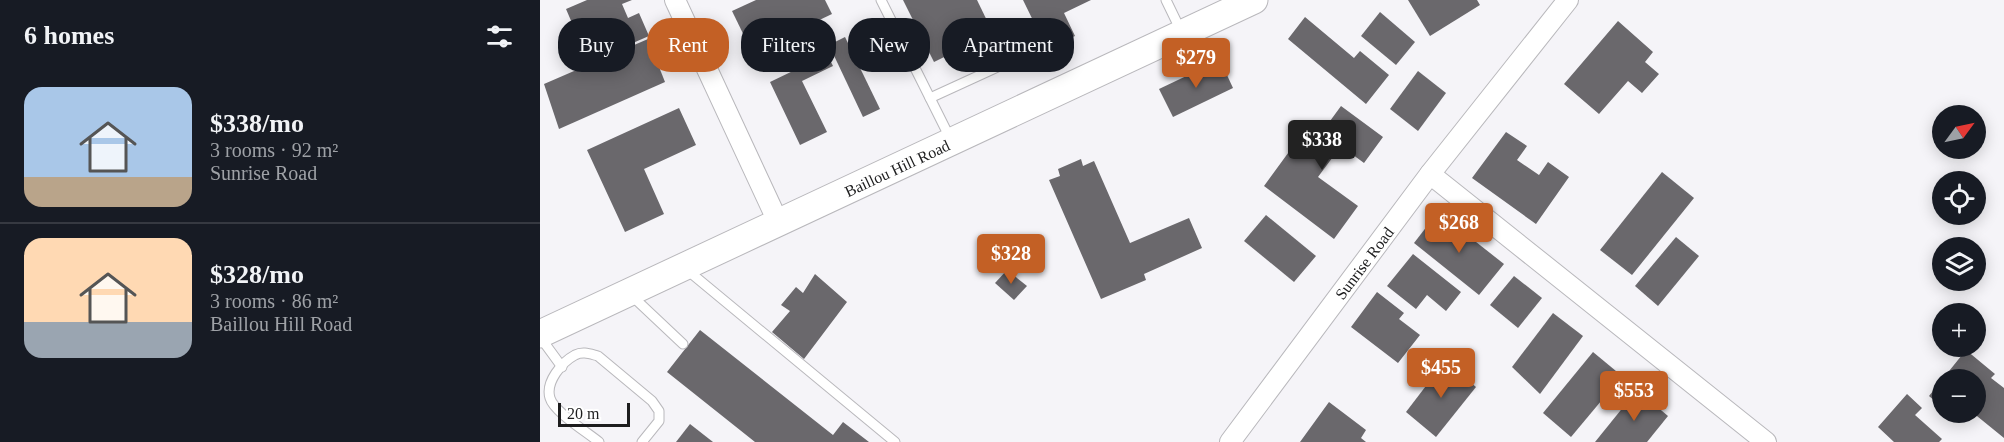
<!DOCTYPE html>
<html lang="en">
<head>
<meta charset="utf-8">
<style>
  :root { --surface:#171b24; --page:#20242c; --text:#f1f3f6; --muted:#9ea1a6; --line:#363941; --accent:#c36025 }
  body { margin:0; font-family:"Times New Roman",serif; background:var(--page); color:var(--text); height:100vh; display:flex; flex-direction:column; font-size:22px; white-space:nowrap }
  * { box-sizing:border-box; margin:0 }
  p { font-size:20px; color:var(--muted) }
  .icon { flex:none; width:33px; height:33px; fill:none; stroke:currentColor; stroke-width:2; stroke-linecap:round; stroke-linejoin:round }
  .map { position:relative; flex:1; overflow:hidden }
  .details { display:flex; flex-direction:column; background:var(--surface); width:540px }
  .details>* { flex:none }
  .guide { position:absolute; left:18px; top:18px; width:570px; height:54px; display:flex; gap:12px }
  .needle { width:39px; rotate:57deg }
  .buttons { position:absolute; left:1392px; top:105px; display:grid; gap:12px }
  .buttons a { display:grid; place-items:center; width:54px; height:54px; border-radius:50%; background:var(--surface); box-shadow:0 3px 15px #0003; font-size:30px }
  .scale { position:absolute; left:18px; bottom:15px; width:72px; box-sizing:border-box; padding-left:6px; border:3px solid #1d1d1e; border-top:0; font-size:16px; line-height:21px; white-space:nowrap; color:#1d1d1e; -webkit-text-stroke:4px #fff; paint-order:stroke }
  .price { position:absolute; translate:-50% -51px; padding:0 14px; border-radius:6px; background:var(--accent); color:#fff; font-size:20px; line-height:39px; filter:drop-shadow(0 2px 3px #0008) }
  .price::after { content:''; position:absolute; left:50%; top:36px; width:18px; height:14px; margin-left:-9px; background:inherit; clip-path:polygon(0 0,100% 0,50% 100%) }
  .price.on { background:#222; color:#fff }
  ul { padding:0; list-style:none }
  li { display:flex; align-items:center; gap:18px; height:150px; padding:0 24px }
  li+li { border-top:2px solid var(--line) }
  li span { display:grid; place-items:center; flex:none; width:168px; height:120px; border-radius:18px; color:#555 }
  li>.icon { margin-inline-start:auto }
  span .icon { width:72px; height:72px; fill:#fffc; stroke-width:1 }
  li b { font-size:26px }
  h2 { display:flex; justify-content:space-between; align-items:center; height:72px; padding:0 24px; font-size:26px }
  .chip { padding:0 21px; border-radius:24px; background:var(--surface); box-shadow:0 3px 15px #0003; font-size:21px; line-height:54px }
  .chip.on { background:var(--accent); color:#fff }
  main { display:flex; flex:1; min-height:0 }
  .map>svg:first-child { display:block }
  .building { fill:#6a686c }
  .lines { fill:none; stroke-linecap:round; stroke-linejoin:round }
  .service-casing { stroke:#b9b8bc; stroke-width:11 }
  .minor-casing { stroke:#b9b8bc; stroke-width:22 }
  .secondary-casing { stroke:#b9b8bc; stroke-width:29 }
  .service { stroke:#fff; stroke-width:9 }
  .minor { stroke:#fff; stroke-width:20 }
  .secondary { stroke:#fff; stroke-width:27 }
  .labels { text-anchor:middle; stroke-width:6; stroke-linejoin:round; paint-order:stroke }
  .street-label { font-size:16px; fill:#1d1d1e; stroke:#fff }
</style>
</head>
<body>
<main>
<section class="details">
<h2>6 homes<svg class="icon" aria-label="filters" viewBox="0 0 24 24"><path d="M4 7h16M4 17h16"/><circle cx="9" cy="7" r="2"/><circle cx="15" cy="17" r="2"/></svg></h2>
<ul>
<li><span style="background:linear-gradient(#a9c7e8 75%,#b9a48a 0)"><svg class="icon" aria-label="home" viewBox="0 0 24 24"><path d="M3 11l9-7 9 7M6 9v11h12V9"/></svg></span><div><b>$338/mo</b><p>3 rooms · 92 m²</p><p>Sunrise Road</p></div></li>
<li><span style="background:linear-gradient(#ffd9b3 70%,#9aa5b1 0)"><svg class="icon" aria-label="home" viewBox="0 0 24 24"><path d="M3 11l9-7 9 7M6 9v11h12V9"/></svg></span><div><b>$328/mo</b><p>3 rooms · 86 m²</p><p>Baillou Hill Road</p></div></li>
</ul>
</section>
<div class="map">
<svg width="1464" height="442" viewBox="0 0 1464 442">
  <rect width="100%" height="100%" fill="#f5f4f8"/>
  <g class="building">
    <polygon points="47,0 92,0 82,4 88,18 99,13 109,36 49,62 41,43 51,39 45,25 35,30 26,9"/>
    <polygon points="216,0 285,0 292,14 212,52 192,11"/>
    <polygon points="363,0 437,0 453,33 394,62"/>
    <polygon points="483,0 551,0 524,13 535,36 507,49"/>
    <polygon points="868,0 937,0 940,5 890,36"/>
    <polygon points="840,12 875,42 856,65 821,36"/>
    <polygon points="765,17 814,58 820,51 849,75 826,104 748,39"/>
    <polygon points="1078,21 1113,52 1105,62 1119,74 1102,93 1088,81 1059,114 1024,84"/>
    <polygon points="278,36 293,66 262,81 287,132 260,145 230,82 257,69 248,50"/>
    <polygon points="305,37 340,109 323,117 289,45"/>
    <polygon points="108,39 125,82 19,129 4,84"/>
    <polygon points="680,60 693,88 633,117 619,89"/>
    <polygon points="878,71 906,93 878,131 850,109"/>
    <polygon points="801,106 843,137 824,163 801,146 778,177 818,206 794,239 724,186 770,123 782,132"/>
    <polygon points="139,108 156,145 104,169 124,214 85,232 47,150"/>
    <polygon points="966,132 987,146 977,160 999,175 1008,162 1029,177 996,224 932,178"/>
    <polygon points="541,159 543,166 554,161 590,243 649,218 662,248 604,274 606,280 561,299 509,180 520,176 518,169"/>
    <polygon points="1122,172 1154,198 1092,275 1060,250"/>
    <polygon points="898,212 964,264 939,295 874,243"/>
    <polygon points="726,215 776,256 754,282 704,241"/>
    <polygon points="1136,237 1159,256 1118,306 1095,286"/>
    <polygon points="873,254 921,292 906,311 887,295 876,309 847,286"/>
    <polygon points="467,270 487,286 474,300 455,283"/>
    <polygon points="275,274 307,302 264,359 232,332 250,311 241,305 256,287 263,293"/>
    <polygon points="974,276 1002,298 978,328 950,305"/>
    <polygon points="837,292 864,313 859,319 880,335 858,363 811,327"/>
    <polygon points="1013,313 1043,336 1000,394 972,367"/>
    <polygon points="160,330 293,435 303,422 329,442 215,442 127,372"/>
    <polygon points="1426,350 1455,374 1451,378 1464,388 1464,438 1432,412 1436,412 1436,380 1402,380 1402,407 1389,396"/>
    <polygon points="1053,352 1082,376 1031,437 1003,413"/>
    <polygon points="905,361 936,387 896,437 866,412"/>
    <polygon points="1097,390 1128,416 1107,442 1055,442"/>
    <polygon points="1367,394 1382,408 1375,415 1402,439 1399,442 1354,442 1338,427"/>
    <polygon points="789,402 826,430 821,438 826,442 760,442"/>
    <polygon points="150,424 173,442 136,442"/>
  </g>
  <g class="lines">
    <g class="service-casing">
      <g id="service">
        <polyline points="341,0 411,140"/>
        <polyline points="626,0 641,31"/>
        <polyline points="390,98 462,65"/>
        <polyline points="146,269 355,442"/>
        <polyline points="91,295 143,344"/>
        <polyline points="0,337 22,367"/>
        <path d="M59 442C47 432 14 412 10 398 5 382 22 362 35 355 43 351 50 354 58 356L112 401 119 411V421L102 442"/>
      </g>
    </g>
    <g class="minor-casing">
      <g id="minor">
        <polyline points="135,0 239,224"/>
        <polyline points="890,174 1226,442"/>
        <polyline points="690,442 890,174 1028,0"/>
      </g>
    </g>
    <g class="secondary-casing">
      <polyline id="secondary" points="0,334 714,0"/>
    </g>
    <use href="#service" class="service"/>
    <use href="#minor" class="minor"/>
    <use href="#secondary" class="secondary"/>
  </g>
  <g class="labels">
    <g class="street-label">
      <text transform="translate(357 168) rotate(-25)" y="6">Baillou Hill Road</text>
      <text transform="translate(824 263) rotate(-53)" y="6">Sunrise Road</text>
    </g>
  </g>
</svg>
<div class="buttons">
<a><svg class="needle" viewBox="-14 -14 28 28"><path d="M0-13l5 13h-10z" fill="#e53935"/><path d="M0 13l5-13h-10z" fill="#9ea1a6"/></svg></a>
<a><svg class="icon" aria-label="locate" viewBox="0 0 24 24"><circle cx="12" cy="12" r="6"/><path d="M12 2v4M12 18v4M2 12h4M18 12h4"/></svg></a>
<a><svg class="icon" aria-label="layers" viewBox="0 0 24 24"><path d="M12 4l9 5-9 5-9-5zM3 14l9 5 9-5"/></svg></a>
<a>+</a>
<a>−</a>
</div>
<div class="scale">20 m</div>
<b class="price" style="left:656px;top:89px">$279</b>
<b class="price on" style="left:782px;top:171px">$338</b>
<b class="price" style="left:919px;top:254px">$268</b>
<b class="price" style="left:471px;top:285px">$328</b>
<b class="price" style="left:901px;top:399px">$455</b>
<b class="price" style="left:1094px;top:422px">$553</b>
<div class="guide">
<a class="chip">Buy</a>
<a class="chip on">Rent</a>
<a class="chip">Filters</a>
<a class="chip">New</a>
<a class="chip">Apartment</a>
</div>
</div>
</main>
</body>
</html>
